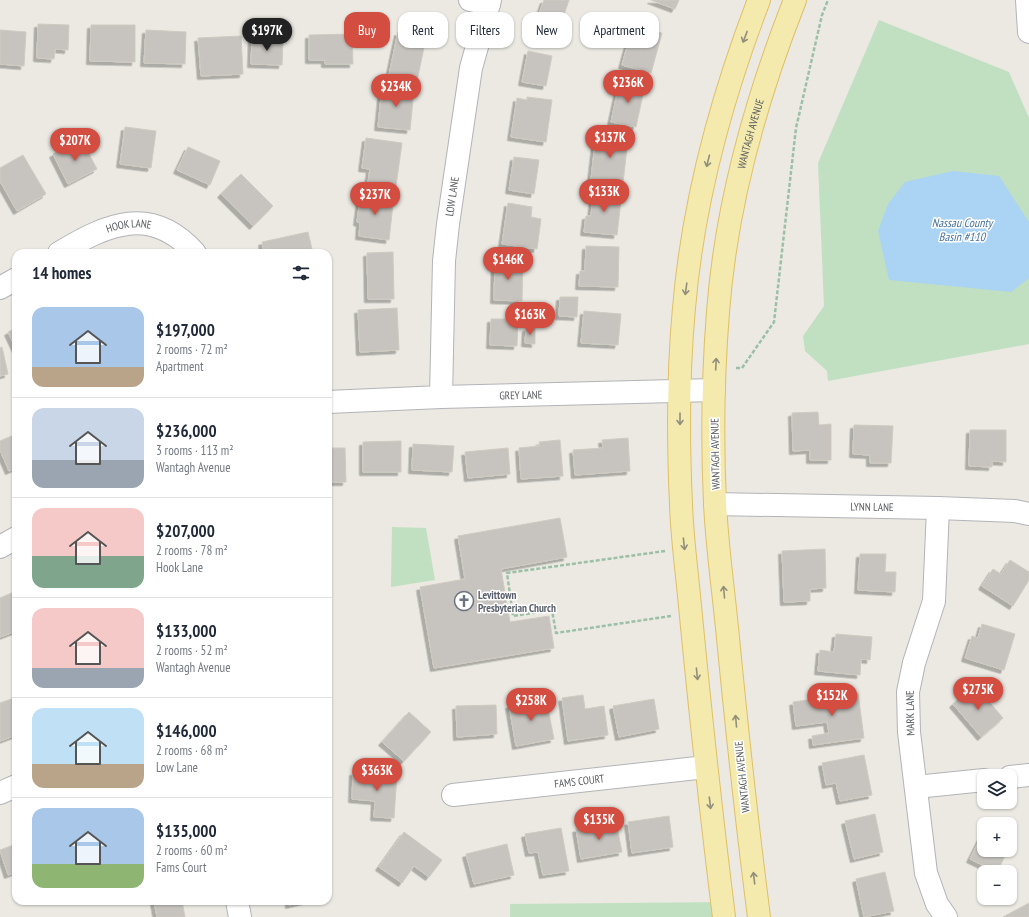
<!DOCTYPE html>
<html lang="en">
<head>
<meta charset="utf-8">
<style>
  :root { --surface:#fff; --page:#f6f6f7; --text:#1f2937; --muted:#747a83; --line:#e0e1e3; --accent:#d34d41 }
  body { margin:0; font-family:"PT Sans Narrow",sans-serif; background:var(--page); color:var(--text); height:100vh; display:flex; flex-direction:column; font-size:15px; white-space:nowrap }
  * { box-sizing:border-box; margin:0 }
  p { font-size:13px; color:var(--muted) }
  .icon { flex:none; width:22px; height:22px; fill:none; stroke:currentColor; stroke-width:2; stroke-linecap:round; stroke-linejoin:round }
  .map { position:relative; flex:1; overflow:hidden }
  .drawer { position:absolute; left:12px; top:249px; width:320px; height:656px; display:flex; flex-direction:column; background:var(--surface); border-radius:12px; box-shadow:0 1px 3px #0004 }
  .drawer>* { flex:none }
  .banner { position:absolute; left:344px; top:12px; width:380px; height:36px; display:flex; gap:8px }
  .tools { position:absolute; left:977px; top:769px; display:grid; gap:8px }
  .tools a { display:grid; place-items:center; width:40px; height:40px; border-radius:8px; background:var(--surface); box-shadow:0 1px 3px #0004; font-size:20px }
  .price { position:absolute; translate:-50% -34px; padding:0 9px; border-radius:14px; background:var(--accent); color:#fff; font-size:13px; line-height:26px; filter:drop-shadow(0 1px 2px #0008) }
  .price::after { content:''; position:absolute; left:50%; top:24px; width:12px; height:9px; margin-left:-6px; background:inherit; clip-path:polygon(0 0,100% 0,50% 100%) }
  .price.current { background:#222; color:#fff }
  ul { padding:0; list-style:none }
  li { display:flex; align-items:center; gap:12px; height:100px; padding:0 20px }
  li+li { border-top:1px solid var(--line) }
  li span { display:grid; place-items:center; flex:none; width:112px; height:80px; border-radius:12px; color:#555 }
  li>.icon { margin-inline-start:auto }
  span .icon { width:48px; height:48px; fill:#fffc; stroke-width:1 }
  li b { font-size:17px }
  h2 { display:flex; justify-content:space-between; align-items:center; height:48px; padding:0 20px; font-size:17px }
  .chip { padding:0 14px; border-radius:12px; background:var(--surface); box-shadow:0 1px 3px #0004; font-size:14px; line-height:36px }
  .chip.current { background:var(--accent); color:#fff }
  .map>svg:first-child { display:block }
  .green { fill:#c1e0c2 }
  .water { fill:#aad3f4 }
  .building { fill:#c7c4bf; stroke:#cfcbc1; filter:url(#shadow) }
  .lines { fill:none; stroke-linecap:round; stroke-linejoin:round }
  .minor-casing { stroke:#b3b4b8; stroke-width:24 }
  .major-casing { stroke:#dfbf67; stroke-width:24 }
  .path { stroke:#9cc0a7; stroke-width:2.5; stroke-dasharray:4 2; stroke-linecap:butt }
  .minor { stroke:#fff; stroke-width:22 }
  .major { stroke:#f4eaae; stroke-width:22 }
  .oneway { stroke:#918e7c }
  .labels { text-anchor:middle; stroke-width:3; stroke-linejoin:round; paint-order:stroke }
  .street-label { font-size:11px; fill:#5b5d61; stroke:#fff }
  .worship-label { font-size:11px; font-weight:bold; fill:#5b616d; stroke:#fff; text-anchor:start }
  .water-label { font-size:12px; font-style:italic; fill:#4a75a3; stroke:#fff }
</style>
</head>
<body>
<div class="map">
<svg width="1029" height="917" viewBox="0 0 1029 917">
  <defs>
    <filter id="shadow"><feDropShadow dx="-3.5" dy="3.5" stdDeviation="0" flood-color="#0004"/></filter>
  </defs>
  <rect width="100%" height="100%" fill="#ebe9e2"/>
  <g class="green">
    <polygon points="879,20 1009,72 1029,118 1029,344 828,381 827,371 805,351 803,336 824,306 818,163"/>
    <polygon points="392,527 426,528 435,580 391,587"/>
    <polygon points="733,902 736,917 510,917 510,904"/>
  </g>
  <polygon class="water" points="953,171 999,176 1029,222 1029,278 1011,292 889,280 878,231 888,204 905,182"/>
  <g class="building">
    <polygon points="544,0 569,0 558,33 535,25"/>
    <polygon points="651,0 679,0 675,9"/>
    <polygon points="38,24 69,25 68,50 55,49 54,59 37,58"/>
    <polygon points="91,25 135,25 135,62 90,61"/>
    <polygon points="633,25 662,33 651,73 622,65"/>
    <polygon points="0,30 26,32 24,66 0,64"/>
    <polygon points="146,30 186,32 185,64 144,63"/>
    <polygon points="398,32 426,38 417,81 389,75"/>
    <polygon points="352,34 353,64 325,64 325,60 309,60 309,35"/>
    <polygon points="241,36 243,74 201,76 198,38"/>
    <polygon points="252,38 283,39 282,65 251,64"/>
    <polygon points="528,51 552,56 546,86 522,82"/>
    <polygon points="620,80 645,85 636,127 611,122"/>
    <polygon points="382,87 414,90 410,130 378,127"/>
    <polygon points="527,97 552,100 546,142 511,137 517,98 527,100"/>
    <polygon points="125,127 156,131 151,168 120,164"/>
    <polygon points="596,135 628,139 623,183 591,179"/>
    <polygon points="366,138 402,143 396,186 368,182 370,169 362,168"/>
    <polygon points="81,139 97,169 68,184 53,154"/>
    <polygon points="188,147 220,161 210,185 177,170"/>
    <polygon points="23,155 46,194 17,211 0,181 0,168"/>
    <polygon points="514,157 539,160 534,194 509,190"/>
    <polygon points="241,174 273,206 253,226 221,194"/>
    <polygon points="594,188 622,192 617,235 584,232 586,216 591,216"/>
    <polygon points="361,192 394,196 389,240 359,236 360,223 357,222"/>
    <polygon points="508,203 532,207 531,217 541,219 537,249 502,244"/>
    <polygon points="308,232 312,249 294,253 264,253 262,242"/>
    <polygon points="586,246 619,247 618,287 579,286 580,271 585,271"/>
    <polygon points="393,252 394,299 368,299 367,253"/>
    <polygon points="495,261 523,262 522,301 494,300"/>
    <polygon points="560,297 578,297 577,317 559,316"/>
    <polygon points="397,308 399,350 360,352 358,310"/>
    <polygon points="584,311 621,314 618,345 581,343"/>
    <polygon points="491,319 518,319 517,346 490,345"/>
    <polygon points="16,328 16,349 8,332"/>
    <polygon points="526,328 535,328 535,344 525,343"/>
    <polygon points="2,347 8,374 0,376 0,348"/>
    <polygon points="818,412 819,425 831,424 831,460 810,460 810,450 793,451 792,413"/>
    <polygon points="854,425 893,426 891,463 870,463 870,455 853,454"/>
    <polygon points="970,430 1006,430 1006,462 992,461 992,467 969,466"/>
    <polygon points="16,434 16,468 9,471 0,450 0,441"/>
    <polygon points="628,438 630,471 575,475 573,450 603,448 602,440"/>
    <polygon points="560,440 563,476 521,479 519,448 540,446 539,442"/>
    <polygon points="401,441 401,472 363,472 363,442"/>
    <polygon points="413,444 454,446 452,472 412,470"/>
    <polygon points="328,448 345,448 346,482 328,482"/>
    <polygon points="508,448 510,474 468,478 465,452"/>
    <polygon points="560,518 567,557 501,569 510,622 549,616 554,648 434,668 420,587 465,579 458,536"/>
    <polygon points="825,549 826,588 810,589 810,601 784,602 782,551"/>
    <polygon points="860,554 886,554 885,572 896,572 895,592 858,590"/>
    <polygon points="1010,560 1029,572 1029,580 1013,606 982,586 993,569 1001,574"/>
    <polygon points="16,591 16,631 0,637 0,598"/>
    <polygon points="982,624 1015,634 1004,670 965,658 972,636 978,638"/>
    <polygon points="836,634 872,637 870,660 861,659 860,675 818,671 820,650 834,652"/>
    <polygon points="975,685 1003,718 981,737 953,704"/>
    <polygon points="858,693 864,738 813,745 812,736 829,733 827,722 796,726 793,702"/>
    <polygon points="583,695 585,709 604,706 608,735 568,741 562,698"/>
    <polygon points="14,698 16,703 16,735 0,741 0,703"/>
    <polygon points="546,698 554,739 516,746 509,705"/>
    <polygon points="654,699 659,729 619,737 613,706"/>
    <polygon points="496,705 497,734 457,737 456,706"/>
    <polygon points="409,712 431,732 404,761 382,742"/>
    <polygon points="864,755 872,795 840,801 836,783 826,785 822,763"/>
    <polygon points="353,772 397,774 394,818 374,817 375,801 352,799"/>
    <polygon points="875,814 883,852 854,859 845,821"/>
    <polygon points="669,816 673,847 632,853 628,822"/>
    <polygon points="616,822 622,852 581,859 576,829"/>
    <polygon points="561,828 569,871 543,875 538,852 529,853 525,834"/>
    <polygon points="984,831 984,850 1008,850 997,872 970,859"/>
    <polygon points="404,832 442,860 429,877 414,866 402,883 379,867"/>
    <polygon points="1010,835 1015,837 1010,847"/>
    <polygon points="16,844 16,872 8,875 0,850"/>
    <polygon points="507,844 514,875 474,884 466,854"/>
    <polygon points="885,872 894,911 864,917 856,879"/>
    <polygon points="154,901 182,901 185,917 157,917"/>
    <polygon points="289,901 306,901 289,905"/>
    <polygon points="1029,903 1029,917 1003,917"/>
  </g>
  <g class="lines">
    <g class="minor-casing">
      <g id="minor">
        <polyline points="470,0 489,4"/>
        <polyline points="1027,0 1029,32"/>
        <path id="s1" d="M59 253C107 224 151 204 195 253"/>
        <polyline points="0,288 16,279"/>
        <path id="s2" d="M441 397 444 261 448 224 471 68 490 0"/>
        <path id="s3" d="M328 402 441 397 714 390"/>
        <path id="s4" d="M715 504 938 508 1015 511 1029 514"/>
        <polyline points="938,508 934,601 914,663 908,692 909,732 926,873 937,904 946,917"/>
        <polyline points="0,547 16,538"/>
        <polyline points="1010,777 1029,775"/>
        <polyline points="916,787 984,780"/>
        <polyline points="0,793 16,786"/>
        <path id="s5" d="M453 795 706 767"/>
        <polyline points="237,901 240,917"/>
      </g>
    </g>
    <g class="major-casing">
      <g id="major">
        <path d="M724 917C711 813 700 710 690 606 687 572 682 538 681 504 678 439 678 372 684 308 693 202 721 99 759 0"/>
        <path id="s6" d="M759 917C747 824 737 731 728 638 724 594 717 548 715 503 712 440 713 375 718 312 726 205 756 99 795 0"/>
      </g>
    </g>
    <g class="path">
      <polyline points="736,368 742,368 774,322 796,128 822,15 828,0"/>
      <polyline points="665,551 507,573 513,616 552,610 556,633 671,616"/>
    </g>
    <use href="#minor" class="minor"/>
    <use href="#major" class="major"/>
  </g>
  <defs><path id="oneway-shaft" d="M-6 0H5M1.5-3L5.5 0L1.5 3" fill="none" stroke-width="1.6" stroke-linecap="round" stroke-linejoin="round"/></defs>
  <g class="oneway">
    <use href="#oneway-shaft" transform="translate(745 37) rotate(111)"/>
    <use href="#oneway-shaft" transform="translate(708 161) rotate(104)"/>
    <use href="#oneway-shaft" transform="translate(686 289) rotate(98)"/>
    <use href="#oneway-shaft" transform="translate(716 364) rotate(-87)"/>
    <use href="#oneway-shaft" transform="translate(680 419) rotate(90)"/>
    <use href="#oneway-shaft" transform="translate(684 544) rotate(84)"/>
    <use href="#oneway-shaft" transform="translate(724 592) rotate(-95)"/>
    <use href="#oneway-shaft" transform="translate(697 674) rotate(84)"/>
    <use href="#oneway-shaft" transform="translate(736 721) rotate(-95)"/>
    <use href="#oneway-shaft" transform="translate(710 803) rotate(83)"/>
    <use href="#oneway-shaft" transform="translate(754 878) rotate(-97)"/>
  </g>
  <defs>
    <g id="church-ring" transform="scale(1)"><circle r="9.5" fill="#fff" stroke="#6b7280" stroke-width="1.5"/><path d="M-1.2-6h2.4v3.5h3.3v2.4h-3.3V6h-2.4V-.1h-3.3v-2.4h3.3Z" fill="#6b7280"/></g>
  </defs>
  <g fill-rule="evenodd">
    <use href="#church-ring" x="464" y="601"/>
  </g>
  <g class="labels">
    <g class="street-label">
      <text dy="4" stroke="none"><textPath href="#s6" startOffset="789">WANTAGH AVENUE</textPath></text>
      <text dy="4" stroke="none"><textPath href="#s2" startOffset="201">LOW LANE</textPath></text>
      <text dy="4" stroke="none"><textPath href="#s1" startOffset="76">HOOK LANE</textPath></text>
      <text dy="4" stroke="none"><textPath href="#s3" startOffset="193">GREY LANE</textPath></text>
      <text transform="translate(715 454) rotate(-91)" y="4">WANTAGH AVENUE</text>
      <text dy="4" stroke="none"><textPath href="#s4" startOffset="157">LYNN LANE</textPath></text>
      <text transform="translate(910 713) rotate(-91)" y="4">MARK LANE</text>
      <text transform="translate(742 777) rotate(-96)" y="4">WANTAGH AVENUE</text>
      <text dy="4" stroke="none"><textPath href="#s5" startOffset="127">FAMS COURT</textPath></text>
    </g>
    <g class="worship-label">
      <text x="478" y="599">Levittown<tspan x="478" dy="13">Presbyterian Church</tspan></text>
    </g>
    <g class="water-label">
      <text x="962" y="227">Nassau County<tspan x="962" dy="14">Basin #110</tspan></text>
    </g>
  </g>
</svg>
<div class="tools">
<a><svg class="icon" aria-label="layers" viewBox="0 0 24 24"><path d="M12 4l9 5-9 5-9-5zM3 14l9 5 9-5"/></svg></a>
<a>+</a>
<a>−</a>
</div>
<b class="price current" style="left:267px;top:52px">$197K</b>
<b class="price" style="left:628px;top:104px">$236K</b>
<b class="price" style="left:396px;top:108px">$234K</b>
<b class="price" style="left:610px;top:159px">$137K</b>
<b class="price" style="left:75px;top:162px">$207K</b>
<b class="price" style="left:604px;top:213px">$133K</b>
<b class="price" style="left:375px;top:216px">$237K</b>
<b class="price" style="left:508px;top:281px">$146K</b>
<b class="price" style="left:530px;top:336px">$163K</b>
<b class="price" style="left:978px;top:711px">$275K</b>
<b class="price" style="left:832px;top:717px">$152K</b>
<b class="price" style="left:531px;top:722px">$258K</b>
<b class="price" style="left:377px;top:792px">$363K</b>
<b class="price" style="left:599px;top:841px">$135K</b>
<div class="banner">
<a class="chip current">Buy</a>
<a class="chip">Rent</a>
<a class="chip">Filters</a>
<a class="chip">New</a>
<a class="chip">Apartment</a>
</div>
<section class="drawer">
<h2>14 homes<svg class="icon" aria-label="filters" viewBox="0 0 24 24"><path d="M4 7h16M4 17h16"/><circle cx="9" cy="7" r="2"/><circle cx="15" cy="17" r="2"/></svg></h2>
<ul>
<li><span style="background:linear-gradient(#a9c7e8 75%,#b9a48a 0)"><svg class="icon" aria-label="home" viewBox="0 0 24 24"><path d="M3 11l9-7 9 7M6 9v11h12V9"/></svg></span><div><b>$197,000</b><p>2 rooms · 72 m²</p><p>Apartment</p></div></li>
<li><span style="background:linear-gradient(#c9d6e8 65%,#9aa5b1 0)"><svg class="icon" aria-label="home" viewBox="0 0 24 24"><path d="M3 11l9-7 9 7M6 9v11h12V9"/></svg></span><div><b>$236,000</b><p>3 rooms · 113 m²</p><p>Wantagh Avenue</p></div></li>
<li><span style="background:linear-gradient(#f6c9c9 60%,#7fa58c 0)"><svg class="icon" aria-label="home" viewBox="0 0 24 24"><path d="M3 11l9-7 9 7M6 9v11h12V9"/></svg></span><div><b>$207,000</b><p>2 rooms · 78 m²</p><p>Hook Lane</p></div></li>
<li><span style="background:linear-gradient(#f6c9c9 75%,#9aa5b1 0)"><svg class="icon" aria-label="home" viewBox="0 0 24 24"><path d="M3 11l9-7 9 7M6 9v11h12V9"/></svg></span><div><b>$133,000</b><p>2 rooms · 52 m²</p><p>Wantagh Avenue</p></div></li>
<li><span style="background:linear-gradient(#bfe0f5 70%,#b9a48a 0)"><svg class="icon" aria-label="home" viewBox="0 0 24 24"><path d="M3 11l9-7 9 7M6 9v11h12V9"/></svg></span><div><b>$146,000</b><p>2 rooms · 68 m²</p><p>Low Lane</p></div></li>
<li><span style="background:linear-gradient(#a9c7e8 70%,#8fb573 0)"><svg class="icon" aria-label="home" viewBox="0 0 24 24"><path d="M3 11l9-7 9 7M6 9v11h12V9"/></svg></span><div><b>$135,000</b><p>2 rooms · 60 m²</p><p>Fams Court</p></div></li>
</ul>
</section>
</div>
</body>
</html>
